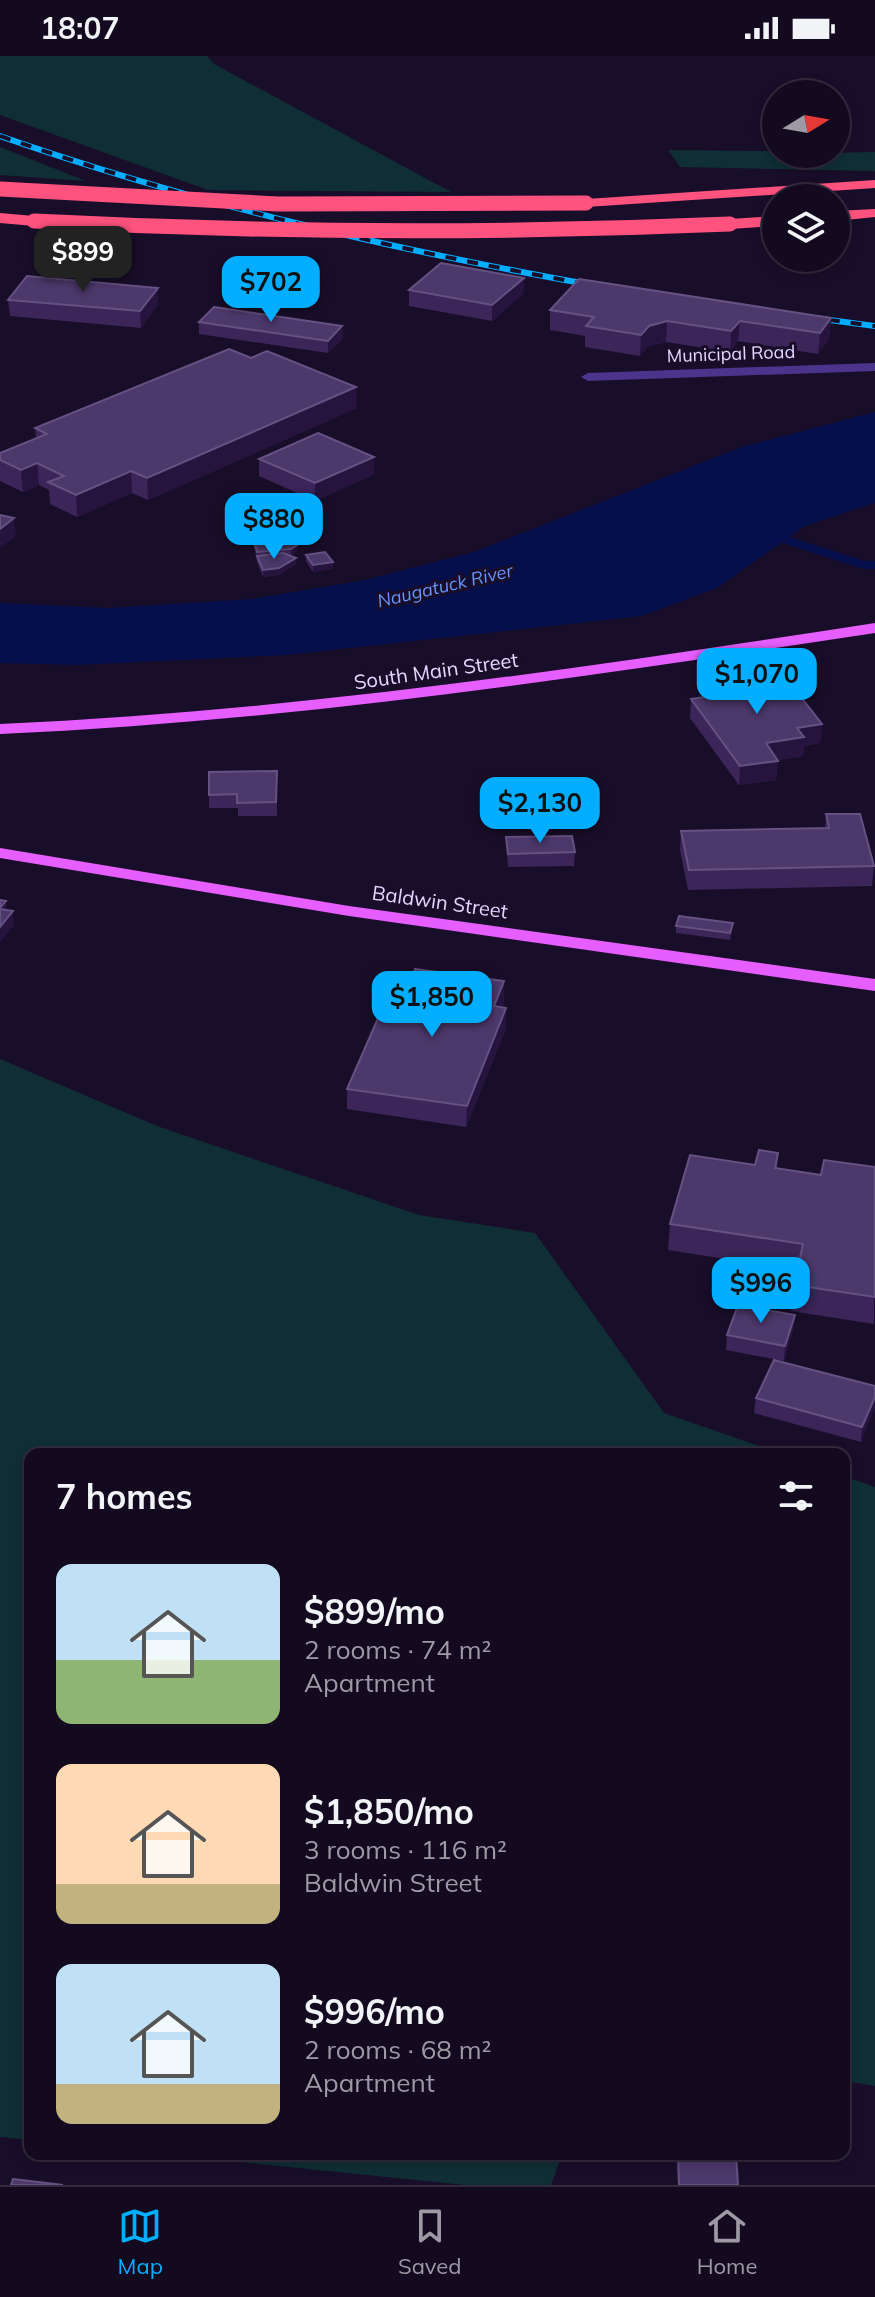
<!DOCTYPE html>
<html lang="en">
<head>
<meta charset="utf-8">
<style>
  :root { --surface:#130a20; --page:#1c1329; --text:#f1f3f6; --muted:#9d9aa5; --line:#322b3e; --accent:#03adff }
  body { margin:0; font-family:Mulish,sans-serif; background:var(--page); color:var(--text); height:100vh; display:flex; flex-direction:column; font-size:30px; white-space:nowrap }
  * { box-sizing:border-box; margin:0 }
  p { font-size:26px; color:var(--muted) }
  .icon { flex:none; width:44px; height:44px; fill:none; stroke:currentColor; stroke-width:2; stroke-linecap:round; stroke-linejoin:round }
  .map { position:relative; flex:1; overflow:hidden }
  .side { position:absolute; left:24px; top:1392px; width:826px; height:712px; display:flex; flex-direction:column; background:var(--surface); border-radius:16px; box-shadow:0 4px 12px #0003,0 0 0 2px var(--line) }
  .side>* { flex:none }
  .needle { width:52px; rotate:79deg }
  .fabs { position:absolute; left:762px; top:24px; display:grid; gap:16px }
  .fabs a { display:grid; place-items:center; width:88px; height:88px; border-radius:50%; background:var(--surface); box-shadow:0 4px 12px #0003,0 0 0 2px var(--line); font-size:40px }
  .price { position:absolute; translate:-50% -68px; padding:0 18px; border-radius:16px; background:var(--accent); color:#111; font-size:26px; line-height:52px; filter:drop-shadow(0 2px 4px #0008) }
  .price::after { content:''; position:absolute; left:50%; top:48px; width:24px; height:18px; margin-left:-12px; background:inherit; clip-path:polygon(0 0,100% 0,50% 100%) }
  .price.active { background:#222; color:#fff }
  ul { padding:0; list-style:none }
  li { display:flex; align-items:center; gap:24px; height:200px; padding:0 32px }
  li span { display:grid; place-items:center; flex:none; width:224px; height:160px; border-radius:16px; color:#555 }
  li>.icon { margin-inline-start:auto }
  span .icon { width:96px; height:96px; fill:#fffc; stroke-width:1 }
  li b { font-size:34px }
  h2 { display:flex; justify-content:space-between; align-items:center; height:96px; padding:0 32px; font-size:34px }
  .status { display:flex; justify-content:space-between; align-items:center; height:56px; padding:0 40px; background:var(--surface); direction:ltr }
  .status svg { height:22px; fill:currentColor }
  .menu { display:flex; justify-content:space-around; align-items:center; height:112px; border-top:2px solid var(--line); background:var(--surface); font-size:22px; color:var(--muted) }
  .menu a { display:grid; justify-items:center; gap:4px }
  .menu .active { color:var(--accent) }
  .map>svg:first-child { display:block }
  .green { fill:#102e35 }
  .water { fill:#050f4b }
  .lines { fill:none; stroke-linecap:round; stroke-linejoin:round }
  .stream { stroke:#050f4b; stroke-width:8 }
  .minor { fill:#4c348d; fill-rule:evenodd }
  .major { fill:#e75eff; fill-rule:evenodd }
  .highway { fill:#ff527e; fill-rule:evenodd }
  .rail-casing { stroke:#03adff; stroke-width:6 }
  .rail { stroke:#190e2a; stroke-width:4; stroke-dasharray:11; stroke-linecap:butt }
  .highway-bridge { stroke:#ff527e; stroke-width:15 }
  .wall { fill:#3b2559 }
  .shaded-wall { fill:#26143f }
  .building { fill:#4d386b; stroke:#655182; stroke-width:2 }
  .labels { text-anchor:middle; stroke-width:6; stroke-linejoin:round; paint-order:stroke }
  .far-street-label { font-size:18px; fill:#e4d7ff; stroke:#190e2a }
  .far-water-label { font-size:18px; font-style:italic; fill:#6595ff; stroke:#190e2a }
  .street-label { font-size:20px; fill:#e4d7ff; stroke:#190e2a }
</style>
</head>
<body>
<div class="status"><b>18:07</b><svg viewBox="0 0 49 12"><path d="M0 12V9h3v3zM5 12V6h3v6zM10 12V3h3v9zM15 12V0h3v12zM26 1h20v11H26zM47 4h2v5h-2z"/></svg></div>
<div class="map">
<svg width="875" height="2129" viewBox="0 0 875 2129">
  <rect width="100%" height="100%" fill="#190e2a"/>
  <g class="green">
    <polygon points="0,0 207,0 214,8 451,136 208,134 0,59"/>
    <polygon points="0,91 86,125 0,119"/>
    <polygon points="668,94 776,95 776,98 875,96 875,115 680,111"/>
    <polygon points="0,1003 157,1070 419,1159 535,1177 664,1357 782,1398 30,1398 30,2084 0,2081"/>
    <polygon points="844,1420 875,1431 875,2030 844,2025"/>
    <polygon points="162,2098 562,2098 551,2129 465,2129"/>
  </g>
  <polygon class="water" points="875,356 875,447 805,470 717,532 642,560 286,599 77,609 0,607 0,547 109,552 251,543 365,524 474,496 742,391"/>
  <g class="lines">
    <polyline class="stream" points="774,480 864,509 875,509"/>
    <polygon class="minor" points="875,307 875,315 588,325 581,321 588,317"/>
    <g class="major">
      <path d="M875 567V577C584 621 294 665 0 678V668C294 655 584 612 875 567Z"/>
      <polygon points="0,792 349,850 875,923 875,935 349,860 0,802"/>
    </g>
    <g class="highway">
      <polygon points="875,124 875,132 586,151 579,147 586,143"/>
      <polygon points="875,153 875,161 836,165 836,155"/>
      <polygon points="0,157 34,160 42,165 34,170 0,167"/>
      <polygon points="776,160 776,170 730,173 722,168 730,163"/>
    </g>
    <g class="rail-casing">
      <g id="rail">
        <path d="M0 80C195 148 394 194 598 230"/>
        <polyline points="807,261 875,270"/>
      </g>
    </g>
    <use href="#rail" class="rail"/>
    <g class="highway-bridge">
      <polyline points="0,133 278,148 586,147"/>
      <path d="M34 165C266 177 498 178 730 168"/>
    </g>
  </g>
  <g class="wall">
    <polygon points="524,222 523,238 492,265 409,250 409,234"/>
    <polygon points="8,244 158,248 141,272 10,260"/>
    <polygon points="550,254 831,262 829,283 818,298 738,285 730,296 666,286 648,290 640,300 585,291 585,280 550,274"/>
    <polygon points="199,266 342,270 343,282 328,297 199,278"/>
    <polygon points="357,352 148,444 132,437 77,461 50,448 49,434 39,429 23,436 0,425 0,397 36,382 35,372"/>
    <polygon points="259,403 374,418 315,445 259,420"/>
    <polygon points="253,482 297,489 297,495 290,500 296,508 279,519 263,521 257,506"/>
    <polygon points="306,499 333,512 313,516 306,505"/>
    <polygon points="740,614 822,668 820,687 804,690 803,700 778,704 776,724 739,729 690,662 691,643 741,635 739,632"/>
    <polygon points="277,715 277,760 238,760 238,752 209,752 209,739"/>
    <polygon points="826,758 874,810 872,830 688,834 680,794 681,775 825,772"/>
    <polygon points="506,781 575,796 574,810 508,811"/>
    <polygon points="676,870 732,874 730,884 676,877"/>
    <polygon points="404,937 504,945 502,951 506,952 506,972 466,1071 347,1053 347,1033"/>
    <polygon points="778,1097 777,1112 821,1119 875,1111 874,1268 791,1255 794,1229 797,1214 668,1194 670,1168 755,1109"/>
    <polygon points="795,1259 793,1274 784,1305 726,1294 727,1279"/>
    <polygon points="875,1330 861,1386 754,1357 756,1342"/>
    <polygon points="677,2098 736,2098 738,2129 678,2129"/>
  </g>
  <g class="shaded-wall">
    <polygon points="524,222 523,238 492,265 492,249"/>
    <polygon points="158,232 158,248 141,272 140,255"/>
    <polygon points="831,262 829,283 818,298 820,277"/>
    <polygon points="667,265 666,286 648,290 640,300 641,279 649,270"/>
    <polygon points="740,265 738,285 730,296 731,275"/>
    <polygon points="342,270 343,282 328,297 328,285"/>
    <polygon points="356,331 357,352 148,444 147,422"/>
    <polygon points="374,401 374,418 315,445 315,427"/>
    <polygon points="37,407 39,429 23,436 21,414"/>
    <polygon points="131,415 132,437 77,461 76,439"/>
    <polygon points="14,462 16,480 0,492 0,473"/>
    <polygon points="297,489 297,495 291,499 291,493"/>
    <polygon points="296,502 296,508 279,519 263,521 263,514"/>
    <polygon points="333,506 333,512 313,516 313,509"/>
    <polygon points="822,668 820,687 804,690 803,700 764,706 766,687 797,672"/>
    <polygon points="778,705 776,724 739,729 740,710"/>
    <polygon points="6,845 7,859 0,852"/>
    <polygon points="13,855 14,869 0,887 0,871"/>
    <polygon points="504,925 504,945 494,970 494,950"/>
    <polygon points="506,952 506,972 466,1071 467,1050"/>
    <polygon points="795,1259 793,1274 784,1305 785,1290"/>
    <polygon points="875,1341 875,1352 861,1386 862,1371"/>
  </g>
  <g class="building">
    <polygon points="441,207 524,222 492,249 409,234"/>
    <polygon points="27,220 158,232 140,255 8,244"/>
    <polygon points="579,223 831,262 820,277 740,265 731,275 667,265 649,270 641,279 586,270 594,261 550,254"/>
    <polygon points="214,251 342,270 328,285 199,266"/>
    <polygon points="229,293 251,302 267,295 356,331 147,422 131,415 76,439 48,426 64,420 37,407 21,414 0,404 0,397 47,378 35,372"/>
    <polygon points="318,377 374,401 315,427 259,403"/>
    <polygon points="0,459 14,462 0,473"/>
    <polygon points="288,480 295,483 297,489 291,493 257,496 253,482"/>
    <polygon points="325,496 333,506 313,509 306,499"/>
    <polygon points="283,497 296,502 279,512 263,514 257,500"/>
    <polygon points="776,609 822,668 797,672 804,681 766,687 778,705 740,710 691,643 755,633 740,614"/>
    <polygon points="277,715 276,746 237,747 237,738 209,739 209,716"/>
    <polygon points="826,758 860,758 874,810 689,814 681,775 829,772"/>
    <polygon points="572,780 575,796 508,798 506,781"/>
    <polygon points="0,844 6,845 0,852"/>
    <polygon points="0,853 13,855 0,871"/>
    <polygon points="679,860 733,867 730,877 676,870"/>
    <polygon points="415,913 504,925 494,950 506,952 467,1050 347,1033 390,935 404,937"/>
    <polygon points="759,1094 778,1097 775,1112 821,1119 824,1104 875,1111 875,1241 794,1229 803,1188 670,1168 690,1099 755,1109"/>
    <polygon points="738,1249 795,1259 785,1290 727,1279"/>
    <polygon points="774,1304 875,1330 875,1341 862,1371 756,1342"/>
    <polygon points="678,2098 736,2098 738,2129 679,2129"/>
    <polygon points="13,2123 63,2129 11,2129"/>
  </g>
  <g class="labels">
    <g class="far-street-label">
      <text transform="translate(731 298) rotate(-2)" y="6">Municipal Road</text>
    </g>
    <g class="far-water-label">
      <text transform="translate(445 530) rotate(-13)" y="6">Naugatuck River</text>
    </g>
    <g class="street-label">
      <text transform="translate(436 615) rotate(-8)" y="7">South Main Street</text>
      <text transform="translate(440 846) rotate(8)" y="7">Baldwin Street</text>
    </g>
  </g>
</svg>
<div class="fabs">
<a><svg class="needle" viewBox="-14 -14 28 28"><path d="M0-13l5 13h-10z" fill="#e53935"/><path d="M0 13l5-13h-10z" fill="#9d9aa5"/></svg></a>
<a><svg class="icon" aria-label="layers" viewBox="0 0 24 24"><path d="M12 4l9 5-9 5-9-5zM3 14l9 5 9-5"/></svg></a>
</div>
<b class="price active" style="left:83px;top:238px">$899</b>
<b class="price" style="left:271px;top:268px">$702</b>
<b class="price" style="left:274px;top:505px">$880</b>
<b class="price" style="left:757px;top:660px">$1,070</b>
<b class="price" style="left:540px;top:789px">$2,130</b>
<b class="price" style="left:432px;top:983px">$1,850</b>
<b class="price" style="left:761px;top:1269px">$996</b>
<section class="side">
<h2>7 homes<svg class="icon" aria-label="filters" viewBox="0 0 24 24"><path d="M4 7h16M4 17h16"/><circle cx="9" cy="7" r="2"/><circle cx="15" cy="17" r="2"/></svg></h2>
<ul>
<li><span style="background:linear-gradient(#bfe0f5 60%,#8fb573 0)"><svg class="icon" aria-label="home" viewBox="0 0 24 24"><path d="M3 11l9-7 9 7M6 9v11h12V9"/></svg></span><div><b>$899/mo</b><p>2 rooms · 74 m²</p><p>Apartment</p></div></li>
<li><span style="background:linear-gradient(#ffd9b3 75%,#c2b280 0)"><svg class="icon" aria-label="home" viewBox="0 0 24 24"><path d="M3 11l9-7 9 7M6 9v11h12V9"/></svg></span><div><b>$1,850/mo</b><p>3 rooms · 116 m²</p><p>Baldwin Street</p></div></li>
<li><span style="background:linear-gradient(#bfe0f5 75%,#c2b280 0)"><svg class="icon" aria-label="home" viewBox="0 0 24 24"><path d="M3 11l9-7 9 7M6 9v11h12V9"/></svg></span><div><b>$996/mo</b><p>2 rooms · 68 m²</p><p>Apartment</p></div></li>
</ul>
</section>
</div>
<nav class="menu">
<a class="active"><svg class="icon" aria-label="map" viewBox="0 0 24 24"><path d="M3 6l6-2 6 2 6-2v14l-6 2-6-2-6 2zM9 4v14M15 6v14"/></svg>Map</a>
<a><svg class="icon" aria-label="saved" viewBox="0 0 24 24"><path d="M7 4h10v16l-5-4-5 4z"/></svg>Saved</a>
<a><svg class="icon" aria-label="home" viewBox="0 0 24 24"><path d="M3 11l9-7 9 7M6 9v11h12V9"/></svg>Home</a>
</nav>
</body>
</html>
